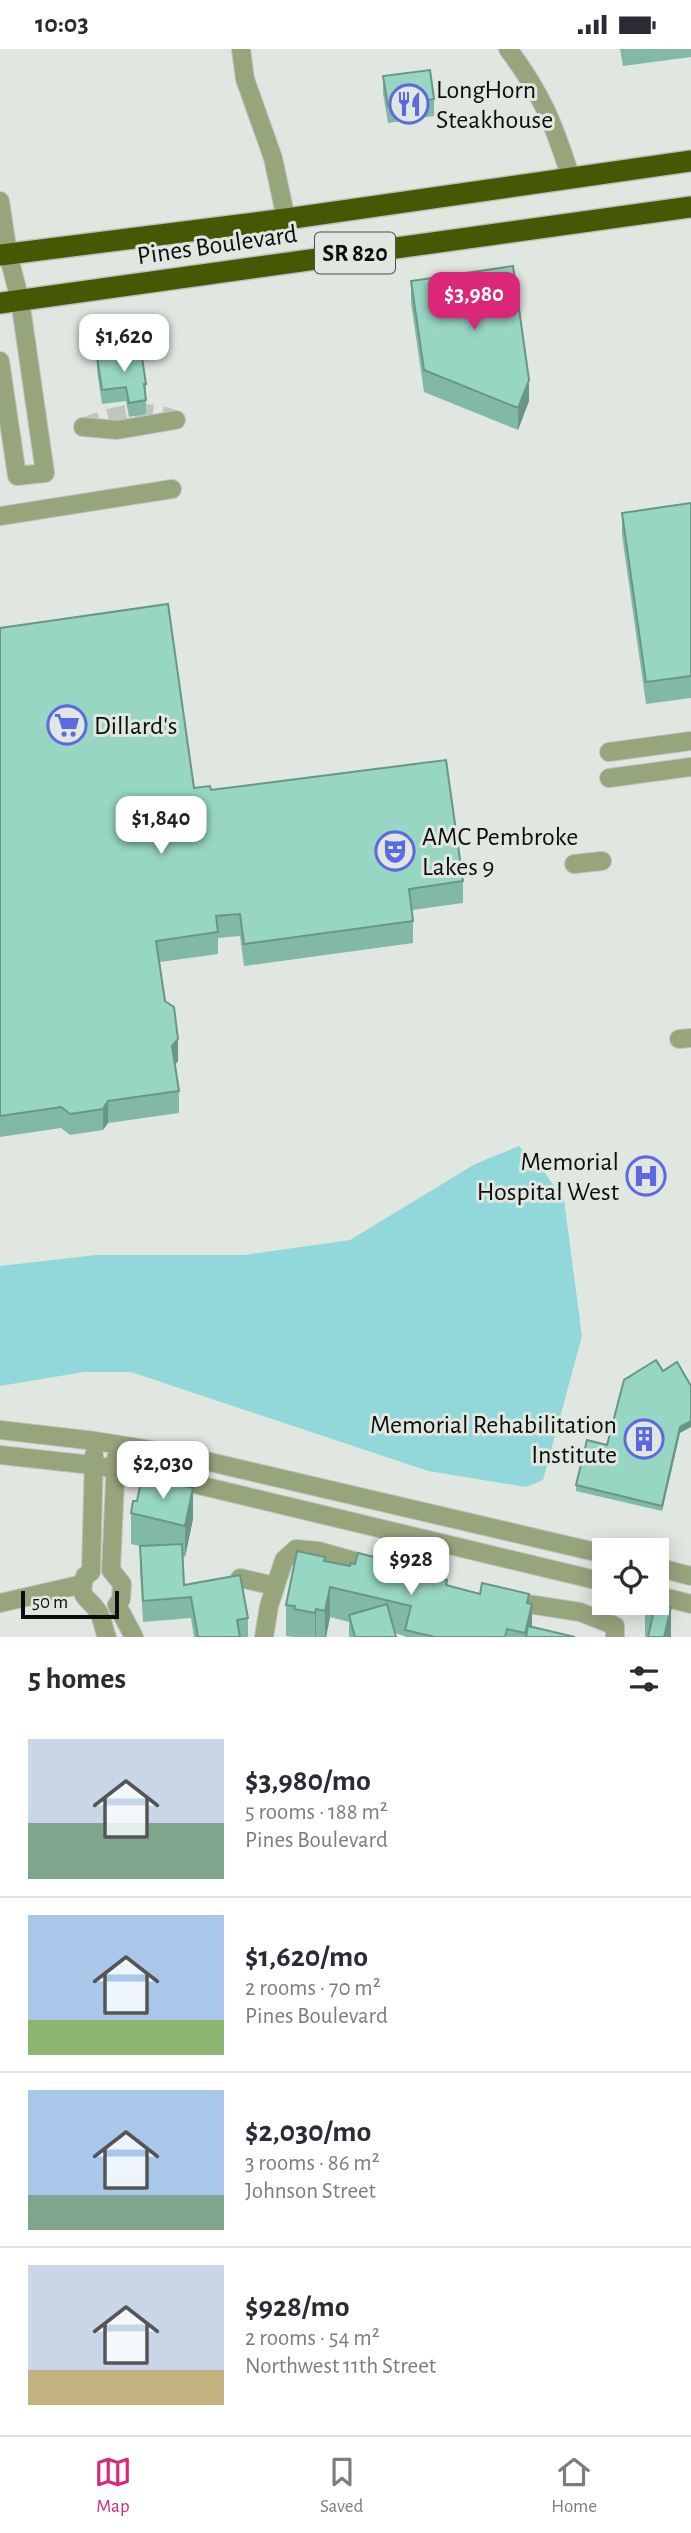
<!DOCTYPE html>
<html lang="en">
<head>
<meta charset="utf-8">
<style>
  :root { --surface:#fff; --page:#f2f2f3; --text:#2b2b33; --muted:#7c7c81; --line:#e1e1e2; --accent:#db2777 }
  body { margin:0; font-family:"Alegreya Sans",sans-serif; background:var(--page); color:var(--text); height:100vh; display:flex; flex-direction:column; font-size:26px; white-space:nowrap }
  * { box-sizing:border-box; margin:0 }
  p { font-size:23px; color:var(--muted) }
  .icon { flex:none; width:38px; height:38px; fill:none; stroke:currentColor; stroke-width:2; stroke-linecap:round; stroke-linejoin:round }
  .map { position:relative; height:1588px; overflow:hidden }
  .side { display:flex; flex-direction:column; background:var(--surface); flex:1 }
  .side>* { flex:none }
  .fabs { position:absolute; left:592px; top:1489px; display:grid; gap:14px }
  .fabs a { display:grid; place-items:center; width:77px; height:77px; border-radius:0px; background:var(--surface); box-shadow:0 4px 18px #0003; font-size:35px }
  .scale { position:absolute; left:21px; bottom:18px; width:98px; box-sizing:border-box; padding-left:7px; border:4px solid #0b0e0c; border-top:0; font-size:19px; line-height:24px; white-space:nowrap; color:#0b0e0c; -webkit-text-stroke:5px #dfe7e0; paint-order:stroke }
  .price { position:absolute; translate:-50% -60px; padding:0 16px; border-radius:14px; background:#fff; color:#222; font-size:23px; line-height:46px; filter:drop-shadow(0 2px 4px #0008) }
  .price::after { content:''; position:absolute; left:50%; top:42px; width:21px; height:16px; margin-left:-10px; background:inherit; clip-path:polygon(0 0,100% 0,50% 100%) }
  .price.current { background:var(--accent); color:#fff }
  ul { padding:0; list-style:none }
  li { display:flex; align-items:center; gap:21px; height:175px; padding:0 28px }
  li+li { border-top:2px solid var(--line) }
  li span { display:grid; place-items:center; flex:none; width:196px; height:140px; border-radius:0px; color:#555 }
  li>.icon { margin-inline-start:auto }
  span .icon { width:84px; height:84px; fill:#fffc; stroke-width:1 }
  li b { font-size:30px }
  h2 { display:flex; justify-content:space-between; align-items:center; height:84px; padding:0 28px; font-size:30px }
  .status { display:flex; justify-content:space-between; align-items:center; height:49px; padding:0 35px; background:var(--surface); direction:ltr }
  .status svg { height:19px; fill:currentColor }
  .tabs { display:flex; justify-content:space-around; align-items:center; height:98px; border-top:2px solid var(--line); background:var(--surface); font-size:19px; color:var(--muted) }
  .tabs a { display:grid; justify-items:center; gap:4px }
  .tabs .current { color:var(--accent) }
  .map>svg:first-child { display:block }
  .water { fill:#92d8db }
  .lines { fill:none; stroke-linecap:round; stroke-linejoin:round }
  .minor-tunnel { stroke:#bfc6c0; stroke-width:18; stroke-dasharray:18 9; stroke-linecap:butt }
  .minor-casing { stroke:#bdc4be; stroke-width:20 }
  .highway-casing { stroke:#bdc4be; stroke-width:24 }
  .minor { stroke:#97a57d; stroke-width:18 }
  .highway { stroke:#455904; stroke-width:21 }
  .wall { fill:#82b8a8 }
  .shaded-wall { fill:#6a9688 }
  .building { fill:#97d6c3; stroke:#6a9688; stroke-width:2 }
  .labels { text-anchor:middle; stroke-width:6; stroke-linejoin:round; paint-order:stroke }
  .shield { fill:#dfe7e0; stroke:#4b4f4c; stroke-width:2 }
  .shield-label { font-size:24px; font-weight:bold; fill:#0b0e0c }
  .poi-label { font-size:26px; fill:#0b0e0c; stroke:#dfe7e0; text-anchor:start }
  .street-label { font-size:26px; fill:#0b0e0c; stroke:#dfe7e0 }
</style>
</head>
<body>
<div class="status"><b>10:03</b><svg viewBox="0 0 49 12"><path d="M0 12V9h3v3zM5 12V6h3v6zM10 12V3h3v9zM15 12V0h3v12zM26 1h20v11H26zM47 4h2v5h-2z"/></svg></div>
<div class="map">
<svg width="691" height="1588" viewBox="0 0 691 1588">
  <rect width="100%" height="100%" fill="#dfe7e0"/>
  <polygon class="water" points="519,1097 545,1124 564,1151 582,1287 543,1431 526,1438 428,1422 131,1323 84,1323 0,1337 0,1217 96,1206 244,1206 350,1191 475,1115"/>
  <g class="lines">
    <path class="minor-tunnel" d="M83 378C114 366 144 357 176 371"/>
    <g class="minor-casing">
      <g id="minor">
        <polyline points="241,0 245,30 273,109 286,170"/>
        <path d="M508 0C542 45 554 76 571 129"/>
        <polyline points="0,152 8,205 20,251 45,424 17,427 0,312"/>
        <polyline points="83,378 117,381 176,371"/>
        <polyline points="0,467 172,440"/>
        <polyline points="609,703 691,692"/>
        <polyline points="609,729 691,718"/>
        <polyline points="574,815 602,812"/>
        <polyline points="679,990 691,989"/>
        <polyline points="0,1381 95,1392 176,1405 604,1505"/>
        <polyline points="0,1406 92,1416 161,1427 604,1533"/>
        <path d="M94 1406 91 1523 85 1527C78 1550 87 1547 97 1561 103 1568 103 1580 107 1588"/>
        <polyline points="656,1518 691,1527"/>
        <polyline points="111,1521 116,1409"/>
        <polyline points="111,1521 122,1535 121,1550 117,1556"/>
        <polyline points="240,1529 275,1537"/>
        <polyline points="656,1546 691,1555"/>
        <polyline points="508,1552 580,1563 615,1577 615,1588"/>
        <polyline points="0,1554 83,1535"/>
        <polyline points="117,1556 134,1588"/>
        <polyline points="264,1588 269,1557 284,1511 296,1500 318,1502 379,1519"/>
      </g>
    </g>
    <g class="highway-casing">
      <g id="highway">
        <polyline points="0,206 286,170 691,112"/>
        <polyline points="0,254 691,158"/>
      </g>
    </g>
    <use href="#minor" class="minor"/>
    <use href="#highway" class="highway"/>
  </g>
  <g class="wall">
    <polygon points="620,0 691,0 691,8 623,17"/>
    <polygon points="383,27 434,50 434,67 388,74 383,44"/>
    <polygon points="411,232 529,352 518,381 424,343 411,254"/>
    <polygon points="97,308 146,335 146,365 129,368 126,352 102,355 97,322"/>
    <polygon points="691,454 691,649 646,655 622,486 622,464"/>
    <polygon points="0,579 194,739 211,741 463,832 463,854 412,861 413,872 413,894 244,917 240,887 218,889 218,905 160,913 165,952 178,1012 175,1016 179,1042 179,1064 108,1074 103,1081 70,1086 61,1079 0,1088"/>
    <polygon points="680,1384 662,1462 576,1442 576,1436 607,1396"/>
    <polygon points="131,1464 193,1470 185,1508 183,1507 184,1536 248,1569 248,1588 194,1588 191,1569 143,1573 140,1519 140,1497 131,1495"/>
    <polygon points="325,1513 350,1517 405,1520 457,1539 529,1555 532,1577 575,1588 405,1588 405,1587 395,1584 396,1588 349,1588 349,1573 330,1568 326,1588 293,1588 286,1587 286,1556"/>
    <polygon points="647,1554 671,1588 645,1588 645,1563"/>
  </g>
  <g class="shaded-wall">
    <polygon points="529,331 529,352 518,381 518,359"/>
    <polygon points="178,990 178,1012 172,1019 172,997"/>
    <polygon points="108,1052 108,1074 103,1081 103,1060"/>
    <polygon points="691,1372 691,1378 680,1384 662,1462 662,1457 680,1378"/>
    <polygon points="193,1439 193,1470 185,1508 185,1477"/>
    <polygon points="330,1538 330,1568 326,1588 325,1588 325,1562"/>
    <polygon points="529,1545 529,1566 532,1555 532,1586 525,1588 527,1554"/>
    <polygon points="671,1558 671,1588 664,1588"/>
    <polygon points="316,1560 316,1588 315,1588 315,1564"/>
  </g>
  <g class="building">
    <polygon points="430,21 434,50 388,57 383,27"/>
    <polygon points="513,217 529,331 518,359 424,321 411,232"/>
    <polygon points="141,302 146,335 144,335 146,351 129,354 126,338 102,341 97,308"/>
    <polygon points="691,454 691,627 646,633 622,464"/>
    <polygon points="168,555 194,739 210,737 211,741 446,711 463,832 409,840 413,872 244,895 240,865 216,867 218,883 156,892 165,952 174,958 178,990 172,997 179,1042 108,1052 103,1060 70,1065 61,1058 0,1067 0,579"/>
    <polygon points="656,1311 663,1322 677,1313 691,1337 691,1372 680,1378 662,1457 576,1436 587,1391 607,1396 624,1331"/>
    <polygon points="142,1428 193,1439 185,1477 131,1464 133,1452 137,1452"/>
    <polygon points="182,1495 184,1536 240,1526 248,1569 237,1571 240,1588 198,1588 191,1548 143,1552 140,1497"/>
    <polygon points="297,1502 325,1508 324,1512 350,1517 351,1514 355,1515 358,1504 405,1516 404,1520 447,1531 446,1536 457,1539 480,1545 482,1534 529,1545 527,1554 532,1555 525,1584 507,1580 505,1588 435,1588 405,1581 411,1557 330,1538 325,1562 316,1560 315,1564 294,1560 295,1557 286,1556"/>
    <polygon points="647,1554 656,1554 671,1558 664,1588 648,1588 653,1566 645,1563"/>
    <polygon points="387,1555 396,1588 355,1588 349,1566"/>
    <polygon points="528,1577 575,1588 526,1588"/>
  </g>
  <defs>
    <g id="restaurant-ring" transform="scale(2.0125)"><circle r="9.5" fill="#dfe7e0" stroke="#5c69e0" stroke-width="1.5"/><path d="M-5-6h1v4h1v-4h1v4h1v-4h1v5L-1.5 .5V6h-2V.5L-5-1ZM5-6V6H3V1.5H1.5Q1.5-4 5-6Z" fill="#5c69e0"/></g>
    <g id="supermarket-ring" transform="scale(2.0125)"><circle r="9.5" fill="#dfe7e0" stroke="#5c69e0" stroke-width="1.5"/><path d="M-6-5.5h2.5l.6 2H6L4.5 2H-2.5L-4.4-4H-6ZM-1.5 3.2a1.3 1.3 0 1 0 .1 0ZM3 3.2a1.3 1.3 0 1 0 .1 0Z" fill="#5c69e0"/></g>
    <g id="theatre-ring" transform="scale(2.0125)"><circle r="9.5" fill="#dfe7e0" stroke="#5c69e0" stroke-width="1.5"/><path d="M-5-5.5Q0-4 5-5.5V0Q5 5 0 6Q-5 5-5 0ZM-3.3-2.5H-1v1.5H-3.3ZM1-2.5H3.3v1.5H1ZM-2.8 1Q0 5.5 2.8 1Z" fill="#5c69e0"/></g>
    <g id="hospital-ring" transform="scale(2.0125)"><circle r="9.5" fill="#dfe7e0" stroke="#5c69e0" stroke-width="1.5"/><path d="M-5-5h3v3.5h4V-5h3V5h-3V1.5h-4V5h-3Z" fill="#5c69e0"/></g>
    <g id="building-ring" transform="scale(2.0125)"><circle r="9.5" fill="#dfe7e0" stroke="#5c69e0" stroke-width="1.5"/><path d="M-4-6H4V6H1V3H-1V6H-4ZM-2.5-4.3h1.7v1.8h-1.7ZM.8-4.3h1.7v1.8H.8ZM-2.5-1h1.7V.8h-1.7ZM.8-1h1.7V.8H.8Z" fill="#5c69e0"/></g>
  </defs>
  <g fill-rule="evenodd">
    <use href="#restaurant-ring" x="409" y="55"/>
    <use href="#supermarket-ring" x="67" y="676"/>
    <use href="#theatre-ring" x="395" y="802"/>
    <use href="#hospital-ring" x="646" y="1127"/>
    <use href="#building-ring" x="644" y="1390"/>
  </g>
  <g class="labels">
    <rect class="shield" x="315" y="183.5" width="80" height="41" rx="5"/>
    <g class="shield-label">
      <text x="355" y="212">SR 820</text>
    </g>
    <g class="poi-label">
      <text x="436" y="49">LongHorn<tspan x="436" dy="30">Steakhouse</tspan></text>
      <text x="94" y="685">Dillard's</text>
      <text x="422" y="796">AMC Pembroke<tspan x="422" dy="30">Lakes 9</tspan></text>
      <text x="619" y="1121" text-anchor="end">Memorial<tspan x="619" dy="30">Hospital West</tspan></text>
      <text x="617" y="1384" text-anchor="end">Memorial Rehabilitation<tspan x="617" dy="30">Institute</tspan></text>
    </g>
    <g class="street-label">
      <text transform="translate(217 195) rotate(-8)" y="9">Pines Boulevard</text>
    </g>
  </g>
</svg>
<div class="fabs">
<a><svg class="icon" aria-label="locate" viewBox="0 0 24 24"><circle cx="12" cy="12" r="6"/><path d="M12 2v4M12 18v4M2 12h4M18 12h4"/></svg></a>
</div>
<div class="scale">50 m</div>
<b class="price current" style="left:474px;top:283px">$3,980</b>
<b class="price" style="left:124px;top:325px">$1,620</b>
<b class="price" style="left:161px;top:807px">$1,840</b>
<b class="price" style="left:163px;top:1452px">$2,030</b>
<b class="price" style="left:411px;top:1548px">$928</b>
</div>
<section class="side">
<h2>5 homes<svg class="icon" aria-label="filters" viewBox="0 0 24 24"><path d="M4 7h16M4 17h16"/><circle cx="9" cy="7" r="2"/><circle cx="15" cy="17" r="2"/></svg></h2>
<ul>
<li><span style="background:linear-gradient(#c9d6e8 60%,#7fa58c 0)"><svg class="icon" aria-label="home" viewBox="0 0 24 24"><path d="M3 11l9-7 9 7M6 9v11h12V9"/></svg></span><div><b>$3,980/mo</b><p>5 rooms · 188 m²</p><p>Pines Boulevard</p></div></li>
<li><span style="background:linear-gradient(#a9c7e8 75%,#8fb573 0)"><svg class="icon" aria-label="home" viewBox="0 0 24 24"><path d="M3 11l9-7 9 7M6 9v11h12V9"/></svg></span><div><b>$1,620/mo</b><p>2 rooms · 70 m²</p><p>Pines Boulevard</p></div></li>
<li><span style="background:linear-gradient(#a9c7e8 75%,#7fa58c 0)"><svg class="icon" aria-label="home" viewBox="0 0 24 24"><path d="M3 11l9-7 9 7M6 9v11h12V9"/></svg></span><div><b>$2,030/mo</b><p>3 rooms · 86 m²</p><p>Johnson Street</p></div></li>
<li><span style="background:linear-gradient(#c9d6e8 75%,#c2b280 0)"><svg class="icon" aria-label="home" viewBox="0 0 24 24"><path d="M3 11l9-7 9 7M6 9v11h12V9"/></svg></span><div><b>$928/mo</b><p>2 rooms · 54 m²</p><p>Northwest 11th Street</p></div></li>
</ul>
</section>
<nav class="tabs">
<a class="current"><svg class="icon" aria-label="map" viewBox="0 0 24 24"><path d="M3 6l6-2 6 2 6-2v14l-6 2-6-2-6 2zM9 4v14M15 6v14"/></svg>Map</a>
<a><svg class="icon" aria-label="saved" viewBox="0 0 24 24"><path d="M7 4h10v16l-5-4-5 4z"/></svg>Saved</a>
<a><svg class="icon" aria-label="home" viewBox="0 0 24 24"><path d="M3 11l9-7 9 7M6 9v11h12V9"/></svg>Home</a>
</nav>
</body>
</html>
